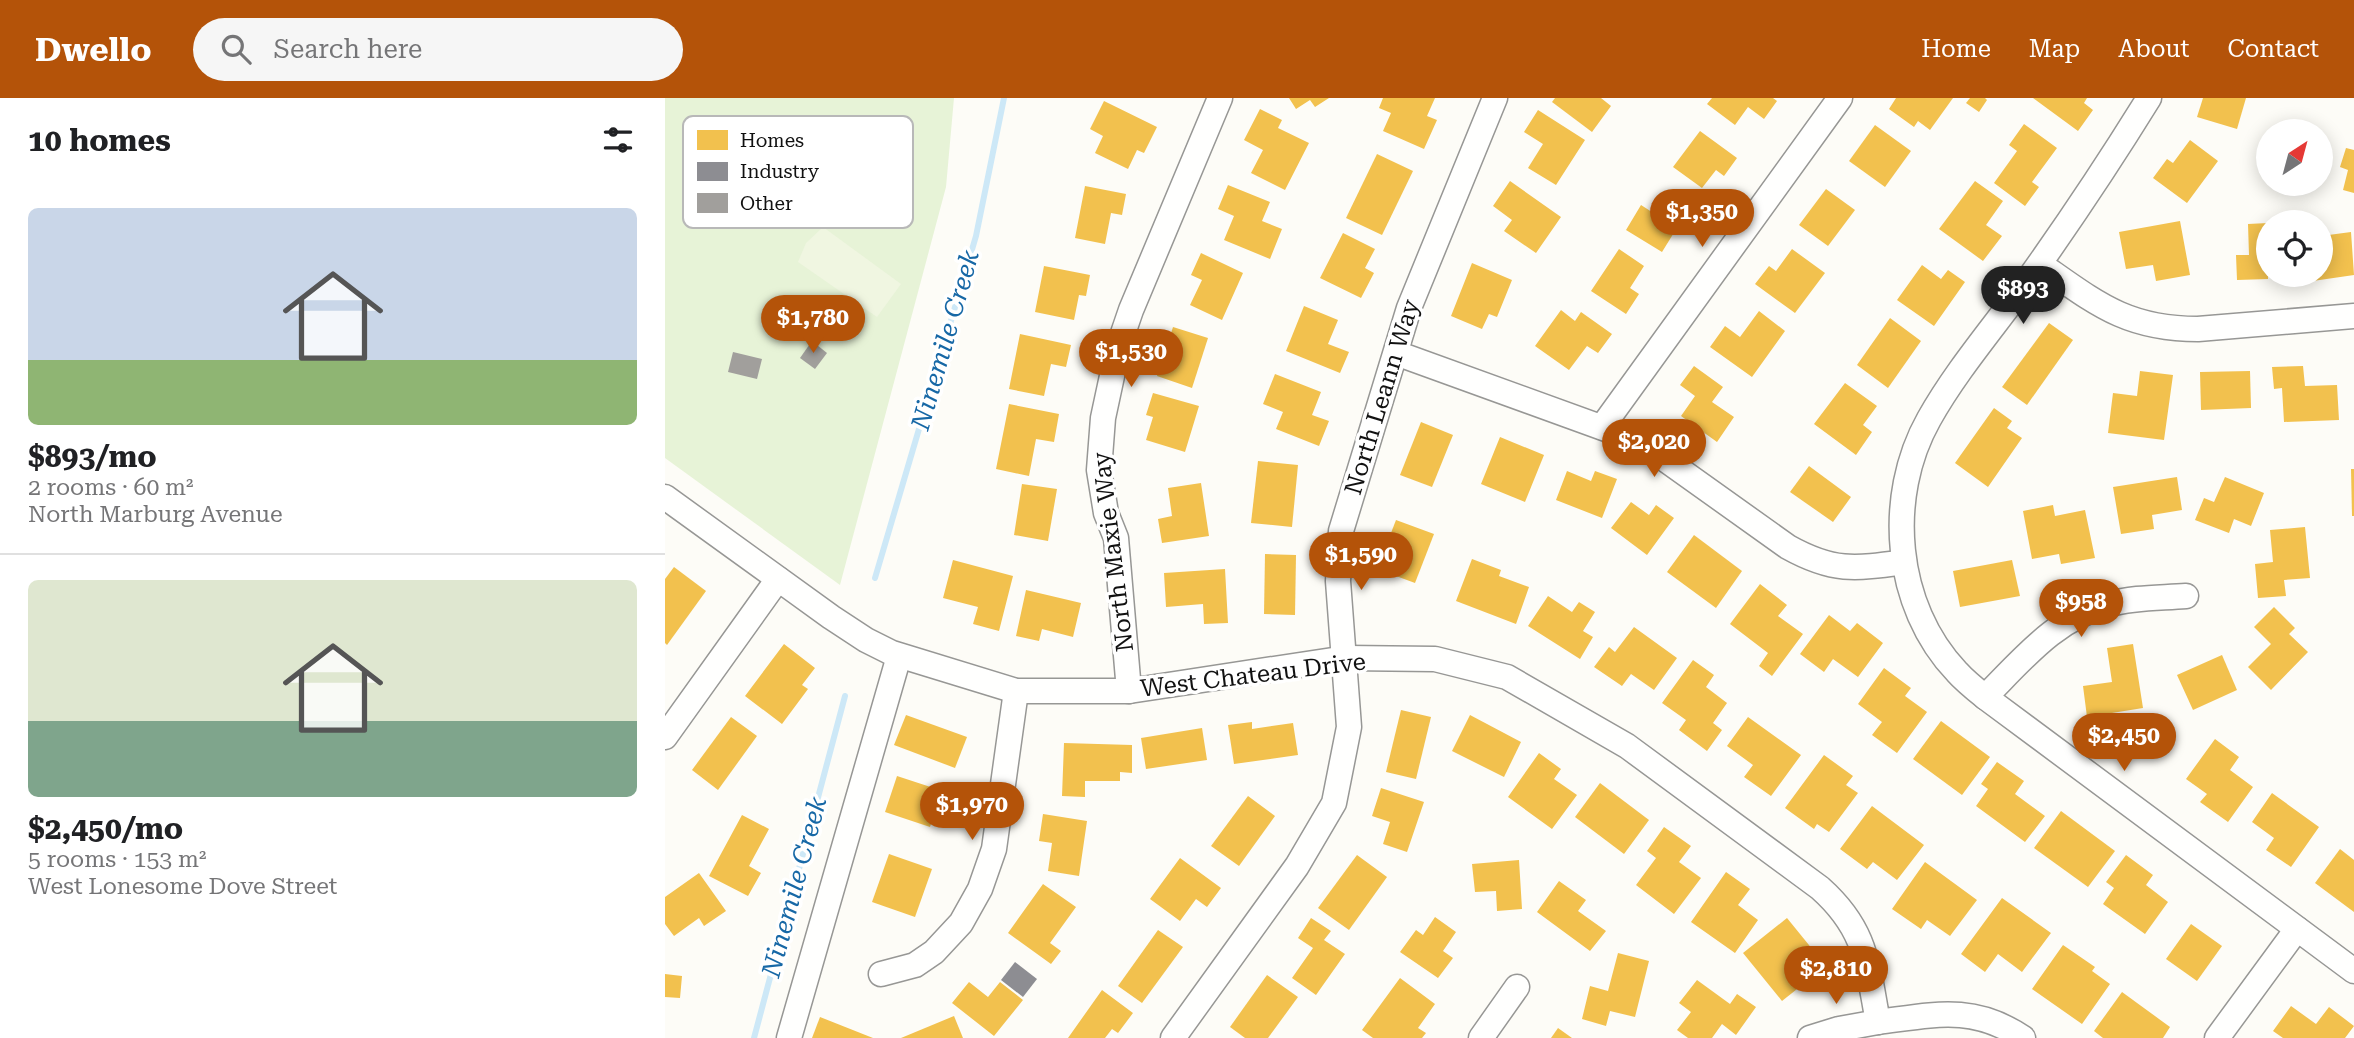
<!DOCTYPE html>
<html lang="en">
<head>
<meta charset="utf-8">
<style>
  :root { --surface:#fff; --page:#f6f6f6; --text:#202124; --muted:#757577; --line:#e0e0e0; --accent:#b45309 }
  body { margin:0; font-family:"Roboto Serif",serif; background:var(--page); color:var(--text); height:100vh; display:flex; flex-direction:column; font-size:26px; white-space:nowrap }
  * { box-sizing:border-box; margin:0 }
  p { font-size:23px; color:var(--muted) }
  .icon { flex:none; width:38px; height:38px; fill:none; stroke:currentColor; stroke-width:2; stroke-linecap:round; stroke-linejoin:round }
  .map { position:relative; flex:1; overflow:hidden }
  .sheet { display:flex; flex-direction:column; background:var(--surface); width:665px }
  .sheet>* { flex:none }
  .needle { width:46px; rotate:36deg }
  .fabs { position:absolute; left:1591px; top:21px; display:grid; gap:14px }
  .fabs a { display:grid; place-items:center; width:77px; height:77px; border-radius:50%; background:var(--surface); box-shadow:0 4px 18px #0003; font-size:35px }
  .price { position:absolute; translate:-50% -60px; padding:0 16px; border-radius:24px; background:var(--accent); color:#fff; font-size:23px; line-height:46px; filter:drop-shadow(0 2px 4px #0008) }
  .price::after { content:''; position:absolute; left:50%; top:42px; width:21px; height:16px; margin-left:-10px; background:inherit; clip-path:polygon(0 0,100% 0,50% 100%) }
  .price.active { background:#222; color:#fff }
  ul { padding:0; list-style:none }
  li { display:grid; align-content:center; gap:14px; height:371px; padding:0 28px }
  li+li { border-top:2px solid var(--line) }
  li span { display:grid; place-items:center; height:217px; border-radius:10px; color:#555 }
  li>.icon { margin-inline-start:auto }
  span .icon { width:126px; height:126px; fill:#fffc; stroke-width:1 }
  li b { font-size:30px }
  h2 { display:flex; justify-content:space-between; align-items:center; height:84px; padding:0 28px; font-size:30px }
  header { display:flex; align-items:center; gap:42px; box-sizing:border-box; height:98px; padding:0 35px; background:var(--accent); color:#fff }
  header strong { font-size:33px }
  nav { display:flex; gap:38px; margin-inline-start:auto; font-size:24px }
  .search { width:490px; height:63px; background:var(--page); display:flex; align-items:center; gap:18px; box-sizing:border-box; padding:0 24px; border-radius:38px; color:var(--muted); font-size:26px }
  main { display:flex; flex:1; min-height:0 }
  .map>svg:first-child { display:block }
  .green { fill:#e7f3d7 }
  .pitch { fill:#f0f6e1 }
  .homes { fill:#f2c14e }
  .industry { fill:#8d8d92 }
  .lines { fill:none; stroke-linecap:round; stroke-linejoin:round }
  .stream { stroke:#cde8f7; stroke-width:6 }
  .building { fill:#a19f9c }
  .minor-casing { stroke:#979795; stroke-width:27 }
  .minor { stroke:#fffffe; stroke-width:24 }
  .labels { text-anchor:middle; stroke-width:7; stroke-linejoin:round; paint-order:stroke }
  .street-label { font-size:24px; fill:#111; stroke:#fff }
  .water-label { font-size:26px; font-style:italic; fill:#1768a6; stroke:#fff }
  .key { fill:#fff; stroke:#b8b8b8; stroke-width:2 }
  .key-label { font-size:19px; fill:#111 }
</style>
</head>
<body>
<header>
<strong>Dwello</strong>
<div class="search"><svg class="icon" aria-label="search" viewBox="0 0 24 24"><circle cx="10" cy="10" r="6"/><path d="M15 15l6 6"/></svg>Search here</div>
<nav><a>Home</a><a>Map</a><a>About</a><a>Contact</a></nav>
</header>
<main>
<section class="sheet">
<h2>10 homes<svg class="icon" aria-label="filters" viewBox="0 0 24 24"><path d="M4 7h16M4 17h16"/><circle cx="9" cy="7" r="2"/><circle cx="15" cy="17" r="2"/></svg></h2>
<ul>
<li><span style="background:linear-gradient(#c9d6e8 70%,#8fb573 0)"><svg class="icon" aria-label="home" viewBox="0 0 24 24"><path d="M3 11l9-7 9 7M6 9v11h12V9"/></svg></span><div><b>$893/mo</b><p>2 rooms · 60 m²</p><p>North Marburg Avenue</p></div></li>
<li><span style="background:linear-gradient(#dfe7d0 65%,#7fa58c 0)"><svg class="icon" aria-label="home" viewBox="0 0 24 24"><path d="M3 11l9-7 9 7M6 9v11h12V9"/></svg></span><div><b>$2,450/mo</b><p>5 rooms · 153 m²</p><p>West Lonesome Dove Street</p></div></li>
</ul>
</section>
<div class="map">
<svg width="1689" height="940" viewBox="0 0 1689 940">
  <rect width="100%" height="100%" fill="#fdfcf7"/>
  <polygon class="green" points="0,0 289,0 281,89 175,487 0,360"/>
  <polygon class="pitch" points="158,129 236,186 212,219 133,164 141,145"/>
  <g class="homes">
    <polygon points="624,0 664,0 650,9 645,2 631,11"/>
    <polygon points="718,0 770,0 762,18 772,22 759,51 718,33 726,15 714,10"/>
    <polygon points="890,0 936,0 946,8 927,34 887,4"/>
    <polygon points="1047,0 1108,0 1112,3 1099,21 1083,9 1070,27 1042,6"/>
    <polygon points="1231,0 1288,0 1265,32 1253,23 1249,29 1224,11"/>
    <polygon points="1305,0 1320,0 1322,2 1314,14 1301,5"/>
    <polygon points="1368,0 1422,0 1419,5 1428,12 1413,33"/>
    <polygon points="1538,0 1581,0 1572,31 1532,19"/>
    <polygon points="439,3 492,29 479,55 472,52 463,71 430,55 438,38 425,31"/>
    <polygon points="595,11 617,22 613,30 644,45 620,92 586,75 598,52 579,42"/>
    <polygon points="873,12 920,42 891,87 863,70 878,46 859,34"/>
    <polygon points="1359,26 1392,50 1367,84 1374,89 1360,108 1329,85 1352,53 1344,47"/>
    <polygon points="1210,27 1246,53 1220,89 1184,63"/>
    <polygon points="1035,33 1072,60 1059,78 1051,72 1037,90 1008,69"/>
    <polygon points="1525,42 1553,63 1522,105 1488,80 1502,61 1508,65"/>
    <polygon points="1681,50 1689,52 1689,95 1678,92 1683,72 1675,69"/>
    <polygon points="712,56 748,73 717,137 681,120"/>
    <polygon points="845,83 896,119 871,155 839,133 847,122 828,108"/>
    <polygon points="1310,83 1338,103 1321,127 1337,138 1318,163 1274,131"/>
    <polygon points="563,87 605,104 597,123 617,131 605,161 559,142 569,118 553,111"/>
    <polygon points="420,88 461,96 457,117 446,115 440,146 410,140"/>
    <polygon points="1161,91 1190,112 1163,148 1134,127"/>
    <polygon points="1000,100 1030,118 1017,137 1010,133 997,154 961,132 976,107 990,116"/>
    <polygon points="1515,123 1525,177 1491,183 1488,167 1461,171 1454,134"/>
    <polygon points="1603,125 1603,181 1572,182 1571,157 1584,157 1583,126"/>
    <polygon points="1686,134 1689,177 1641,184 1640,177 1656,177 1656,138"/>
    <polygon points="678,135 710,151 700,170 709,175 696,200 655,180"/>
    <polygon points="954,151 979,168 965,190 974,196 961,216 926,193"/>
    <polygon points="1127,151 1160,175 1130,215 1090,186 1104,168 1111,173"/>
    <polygon points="536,155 578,175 557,222 525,207 537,182 526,177"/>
    <polygon points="807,165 847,182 832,219 824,216 817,231 786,218"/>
    <polygon points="1257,167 1276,181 1283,172 1300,184 1269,228 1232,202"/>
    <polygon points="379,168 425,177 421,198 414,197 409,222 370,214"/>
    <polygon points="639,208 673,222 663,246 684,254 675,275 621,253"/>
    <polygon points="896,212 910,223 916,214 947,236 933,255 922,248 904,272 870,248"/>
    <polygon points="1094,213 1120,233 1087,279 1045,249 1060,228 1075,239"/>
    <polygon points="1225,220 1256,243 1223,290 1192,267"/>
    <polygon points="1384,225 1408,242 1362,307 1337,289"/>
    <polygon points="508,229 543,240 527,290 492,278"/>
    <polygon points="355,236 406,247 401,269 386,266 379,298 344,291"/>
    <polygon points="1029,268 1058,289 1047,304 1069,319 1052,344 1016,318 1030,298 1015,287"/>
    <polygon points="1638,268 1640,288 1672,287 1674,322 1619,324 1617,290 1609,291 1607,269"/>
    <polygon points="1475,273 1508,277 1499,342 1443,335 1448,295 1472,298"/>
    <polygon points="1585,273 1586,310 1536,312 1535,274"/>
    <polygon points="610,276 656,294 647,317 664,323 654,348 611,331 618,314 598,306"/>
    <polygon points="1180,285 1212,308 1198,327 1207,334 1191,357 1149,326"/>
    <polygon points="488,295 534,308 520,354 481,342 488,319 481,317"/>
    <polygon points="344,306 394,316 389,344 371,341 364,378 331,371"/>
    <polygon points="1329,310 1347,323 1342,330 1357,340 1323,389 1290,365"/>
    <polygon points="756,324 788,337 767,389 735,377"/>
    <polygon points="835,339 879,357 860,404 816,386"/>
    <polygon points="593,363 633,367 627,429 586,425"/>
    <polygon points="1144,368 1186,399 1168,424 1125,394"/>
    <polygon points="1686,371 1689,371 1689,418 1687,418"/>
    <polygon points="902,373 926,383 930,373 952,381 937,420 891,402"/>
    <polygon points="1512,379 1517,412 1487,417 1489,431 1456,436 1448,389"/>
    <polygon points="1560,379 1599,395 1586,428 1569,421 1564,435 1530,422 1539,400 1549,404"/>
    <polygon points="536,385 544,438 497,445 493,421 507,418 503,390"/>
    <polygon points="357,386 392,391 383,443 349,437"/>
    <polygon points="966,404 984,417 991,407 1009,420 982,457 946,430"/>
    <polygon points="1388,407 1390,418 1420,412 1430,460 1396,466 1394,456 1367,461 1358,413"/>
    <polygon points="731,422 769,436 750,485 712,471"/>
    <polygon points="1640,429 1645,480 1619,482 1621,498 1593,500 1590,466 1608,464 1605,432"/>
    <polygon points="1029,437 1077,473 1051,510 1002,474"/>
    <polygon points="600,456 631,457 630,517 599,516"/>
    <polygon points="807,461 836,472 834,478 864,489 851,526 791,503"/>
    <polygon points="288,462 348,478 334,533 308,526 313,509 278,500"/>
    <polygon points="1347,462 1355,498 1295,509 1288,473"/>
    <polygon points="9,469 41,493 2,547 0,545 0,481"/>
    <polygon points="560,471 563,525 539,526 538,506 501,509 499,475"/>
    <polygon points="1095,486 1122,507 1113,518 1138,536 1107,578 1094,568 1103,555 1065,526"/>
    <polygon points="361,492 416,505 408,539 377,531 374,543 351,538"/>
    <polygon points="883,498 907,514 914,504 930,514 918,533 928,539 915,561 863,528"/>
    <polygon points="1609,509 1630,530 1624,536 1643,554 1606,592 1583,569 1606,546 1589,529"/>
    <polygon points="1164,517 1185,533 1192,525 1218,545 1193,579 1168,561 1159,574 1135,556"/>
    <polygon points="969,529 1012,560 989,592 966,576 957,588 929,569 944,549 950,554"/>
    <polygon points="119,546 150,570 137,587 143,591 117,626 80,598"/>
    <polygon points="1468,546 1478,610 1422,619 1418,588 1447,584 1442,550"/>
    <polygon points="1557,557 1572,592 1528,612 1512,577"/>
    <polygon points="1028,562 1049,577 1041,589 1062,605 1048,625 1057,632 1042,653 1014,632 1021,622 997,605"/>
    <polygon points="1219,570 1246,590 1240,598 1262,614 1232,655 1207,637 1217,624 1193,606"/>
    <polygon points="736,612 766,619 751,681 721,674"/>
    <polygon points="241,617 302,639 290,670 229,647"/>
    <polygon points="805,617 856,644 839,679 787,653"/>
    <polygon points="66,619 92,638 53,692 27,672"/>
    <polygon points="1083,619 1136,657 1106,698 1079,679 1088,667 1062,648"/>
    <polygon points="1276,623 1325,659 1297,697 1248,661"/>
    <polygon points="587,624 587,631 628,625 633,657 569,666 563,627"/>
    <polygon points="537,630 542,662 481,671 476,640"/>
    <polygon points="1550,641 1574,659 1565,672 1588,689 1563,724 1535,704 1542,696 1521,681"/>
    <polygon points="399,645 467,647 467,675 455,674 455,683 420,683 420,699 397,698"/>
    <polygon points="874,655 896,671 889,681 912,697 887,731 843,699"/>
    <polygon points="1159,657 1188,678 1181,687 1193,695 1164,734 1152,726 1149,731 1120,710"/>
    <polygon points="1332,664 1359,683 1350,696 1380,718 1360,744 1311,708 1323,691 1316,686"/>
    <polygon points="232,678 290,697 282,720 269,716 265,729 220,714"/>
    <polygon points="935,685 984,722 959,756 910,719"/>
    <polygon points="716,690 759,704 742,754 718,746 725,724 707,718"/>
    <polygon points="1607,695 1654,729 1626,769 1601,752 1609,740 1587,724"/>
    <polygon points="583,698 610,718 574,768 546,748"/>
    <polygon points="1207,708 1259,747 1232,782 1208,764 1202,771 1175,751"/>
    <polygon points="1396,713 1450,753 1423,789 1369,750"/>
    <polygon points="378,716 422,723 414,778 383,773 387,745 374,743"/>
    <polygon points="77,717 104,731 84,768 96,775 83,798 44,778"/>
    <polygon points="999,729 1026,748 1014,764 1036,780 1009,816 971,787 991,760 982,753"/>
    <polygon points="1675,751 1689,762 1689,814 1650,785"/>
    <polygon points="224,756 267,771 250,819 207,804"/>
    <polygon points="692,757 722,779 684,832 653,810"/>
    <polygon points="1461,757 1488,777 1481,787 1503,804 1480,836 1438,806 1449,790 1441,784"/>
    <polygon points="515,760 556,790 542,809 531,801 515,823 485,801"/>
    <polygon points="854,762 857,811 832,813 831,793 810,794 807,766"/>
    <polygon points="1260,764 1312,802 1285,838 1262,822 1256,831 1227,811"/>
    <polygon points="1061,774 1085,791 1073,807 1093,822 1070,855 1026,824"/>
    <polygon points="34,775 61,813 39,828 34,820 9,838 0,826 0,799"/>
    <polygon points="894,783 921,802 913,813 941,833 925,853 872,814"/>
    <polygon points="378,786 411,809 385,845 396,853 386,866 343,835"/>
    <polygon points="1337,800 1386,835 1357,874 1333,856 1320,874 1296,856"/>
    <polygon points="770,819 791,834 778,853 788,860 773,880 735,854 751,832 758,837"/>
    <polygon points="646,820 666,833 659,842 680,856 651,897 627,880 648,850 633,840"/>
    <polygon points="1122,820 1161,868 1117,903 1078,855"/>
    <polygon points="1526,826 1557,848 1532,883 1501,861"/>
    <polygon points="493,832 518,849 477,905 453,888"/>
    <polygon points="1398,847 1430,869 1427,873 1445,886 1417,926 1367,891"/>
    <polygon points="953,855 984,863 970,919 945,913 941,928 917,921 925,888 943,893"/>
    <polygon points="0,876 17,878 15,900 0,899"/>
    <polygon points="602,877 633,899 603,940 580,940 565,929"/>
    <polygon points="735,880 770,906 753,930 761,935 757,940 708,940 697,932"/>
    <polygon points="1032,882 1065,906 1072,896 1091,909 1071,937 1057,926 1047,940 1023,940 1012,932 1026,914 1014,905"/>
    <polygon points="304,884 323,899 335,884 358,902 329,938 287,905"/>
    <polygon points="437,892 468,915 453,935 447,931 440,940 403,940"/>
    <polygon points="1457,894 1505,929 1498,940 1438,940 1429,933"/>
    <polygon points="1626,908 1651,926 1664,909 1689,928 1680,940 1618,940 1608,933"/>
    <polygon points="289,918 298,940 236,940"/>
    <polygon points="155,919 208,940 147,940"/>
    <polygon points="893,930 907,940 886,940"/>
  </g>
  <polygon class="industry" points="350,864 372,881 358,899 336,882"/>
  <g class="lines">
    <g class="stream">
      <polyline points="210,480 311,138 339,0"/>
      <polyline points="89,940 180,598"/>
    </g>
  </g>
  <g class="building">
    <polygon points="147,243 162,255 150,271 135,260"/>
    <polygon points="68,254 97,261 92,281 63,274"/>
  </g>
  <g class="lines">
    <g class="minor-casing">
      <g id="minor">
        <path d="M1484 0C1445 63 1403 126 1360 186 1328 230 1291 273 1264 321 1220 399 1229 508 1292 574 1300 583 1310 591 1320 599L1689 873"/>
        <path d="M1375 166C1431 205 1461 231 1533 231L1689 218"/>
        <path d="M731 255 963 339 987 352 1123 449C1168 474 1189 471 1239 464"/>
        <polyline points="937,329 1175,0"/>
        <path d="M0 399 166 519 201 542 227 555 351 593H464L681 560 770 561 842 579 962 648 1155 790C1202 832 1202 866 1213 924 1268 917 1308 906 1358 940"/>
        <polyline points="464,593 451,440 441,415 434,372 438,320 453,250 466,212 555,0"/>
        <path d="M1320 599C1357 562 1391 519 1445 506 1469 499 1496 500 1521 498"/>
        <polyline points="0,639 113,481"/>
        <polyline points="216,876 250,867 269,854 296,825 315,791 329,751 351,593"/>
        <polyline points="124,940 234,558"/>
        <polyline points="508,940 632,768 669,705 684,629 673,483 676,433 744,210 830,0"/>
        <polyline points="816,940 852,889"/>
        <polyline points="1145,940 1174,931 1213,924"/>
        <polyline points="1552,940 1632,831"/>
      </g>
    </g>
    <use href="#minor" class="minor"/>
  </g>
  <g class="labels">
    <g class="street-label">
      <text transform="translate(717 299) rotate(-73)" y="8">North Leann Way</text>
      <text transform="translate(448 454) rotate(-97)" y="8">North Maxie Way</text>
      <text transform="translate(588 577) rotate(-7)" y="8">West Chateau Drive</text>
    </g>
    <g class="water-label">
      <text transform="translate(280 242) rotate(-74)" y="9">Ninemile Creek</text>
      <text transform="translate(129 789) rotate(-75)" y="9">Ninemile Creek</text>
    </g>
  </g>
  <rect x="18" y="18" width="230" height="112" rx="10" class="key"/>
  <rect x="32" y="32" width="31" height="20" fill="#f2c14e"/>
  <rect x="32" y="64" width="31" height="19" fill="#8d8d92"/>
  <rect x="32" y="95" width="31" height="20" fill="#a19f9c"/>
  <g class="key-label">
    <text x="75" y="49">Homes</text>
    <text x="75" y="80">Industry</text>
    <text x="75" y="112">Other</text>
  </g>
</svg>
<div class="fabs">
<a><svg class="needle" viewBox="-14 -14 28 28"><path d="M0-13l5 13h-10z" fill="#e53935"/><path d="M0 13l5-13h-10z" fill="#757577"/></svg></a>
<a><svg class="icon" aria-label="locate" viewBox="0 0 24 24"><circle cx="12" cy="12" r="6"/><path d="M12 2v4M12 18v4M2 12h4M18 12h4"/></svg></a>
</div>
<b class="price" style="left:1037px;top:151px">$1,350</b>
<b class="price active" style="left:1358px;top:228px">$893</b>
<b class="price" style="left:148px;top:257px">$1,780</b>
<b class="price" style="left:466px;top:291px">$1,530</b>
<b class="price" style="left:989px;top:381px">$2,020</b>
<b class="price" style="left:696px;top:494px">$1,590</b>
<b class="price" style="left:1416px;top:541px">$958</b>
<b class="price" style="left:1459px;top:675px">$2,450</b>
<b class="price" style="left:307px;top:744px">$1,970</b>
<b class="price" style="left:1171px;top:908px">$2,810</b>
</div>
</main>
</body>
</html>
